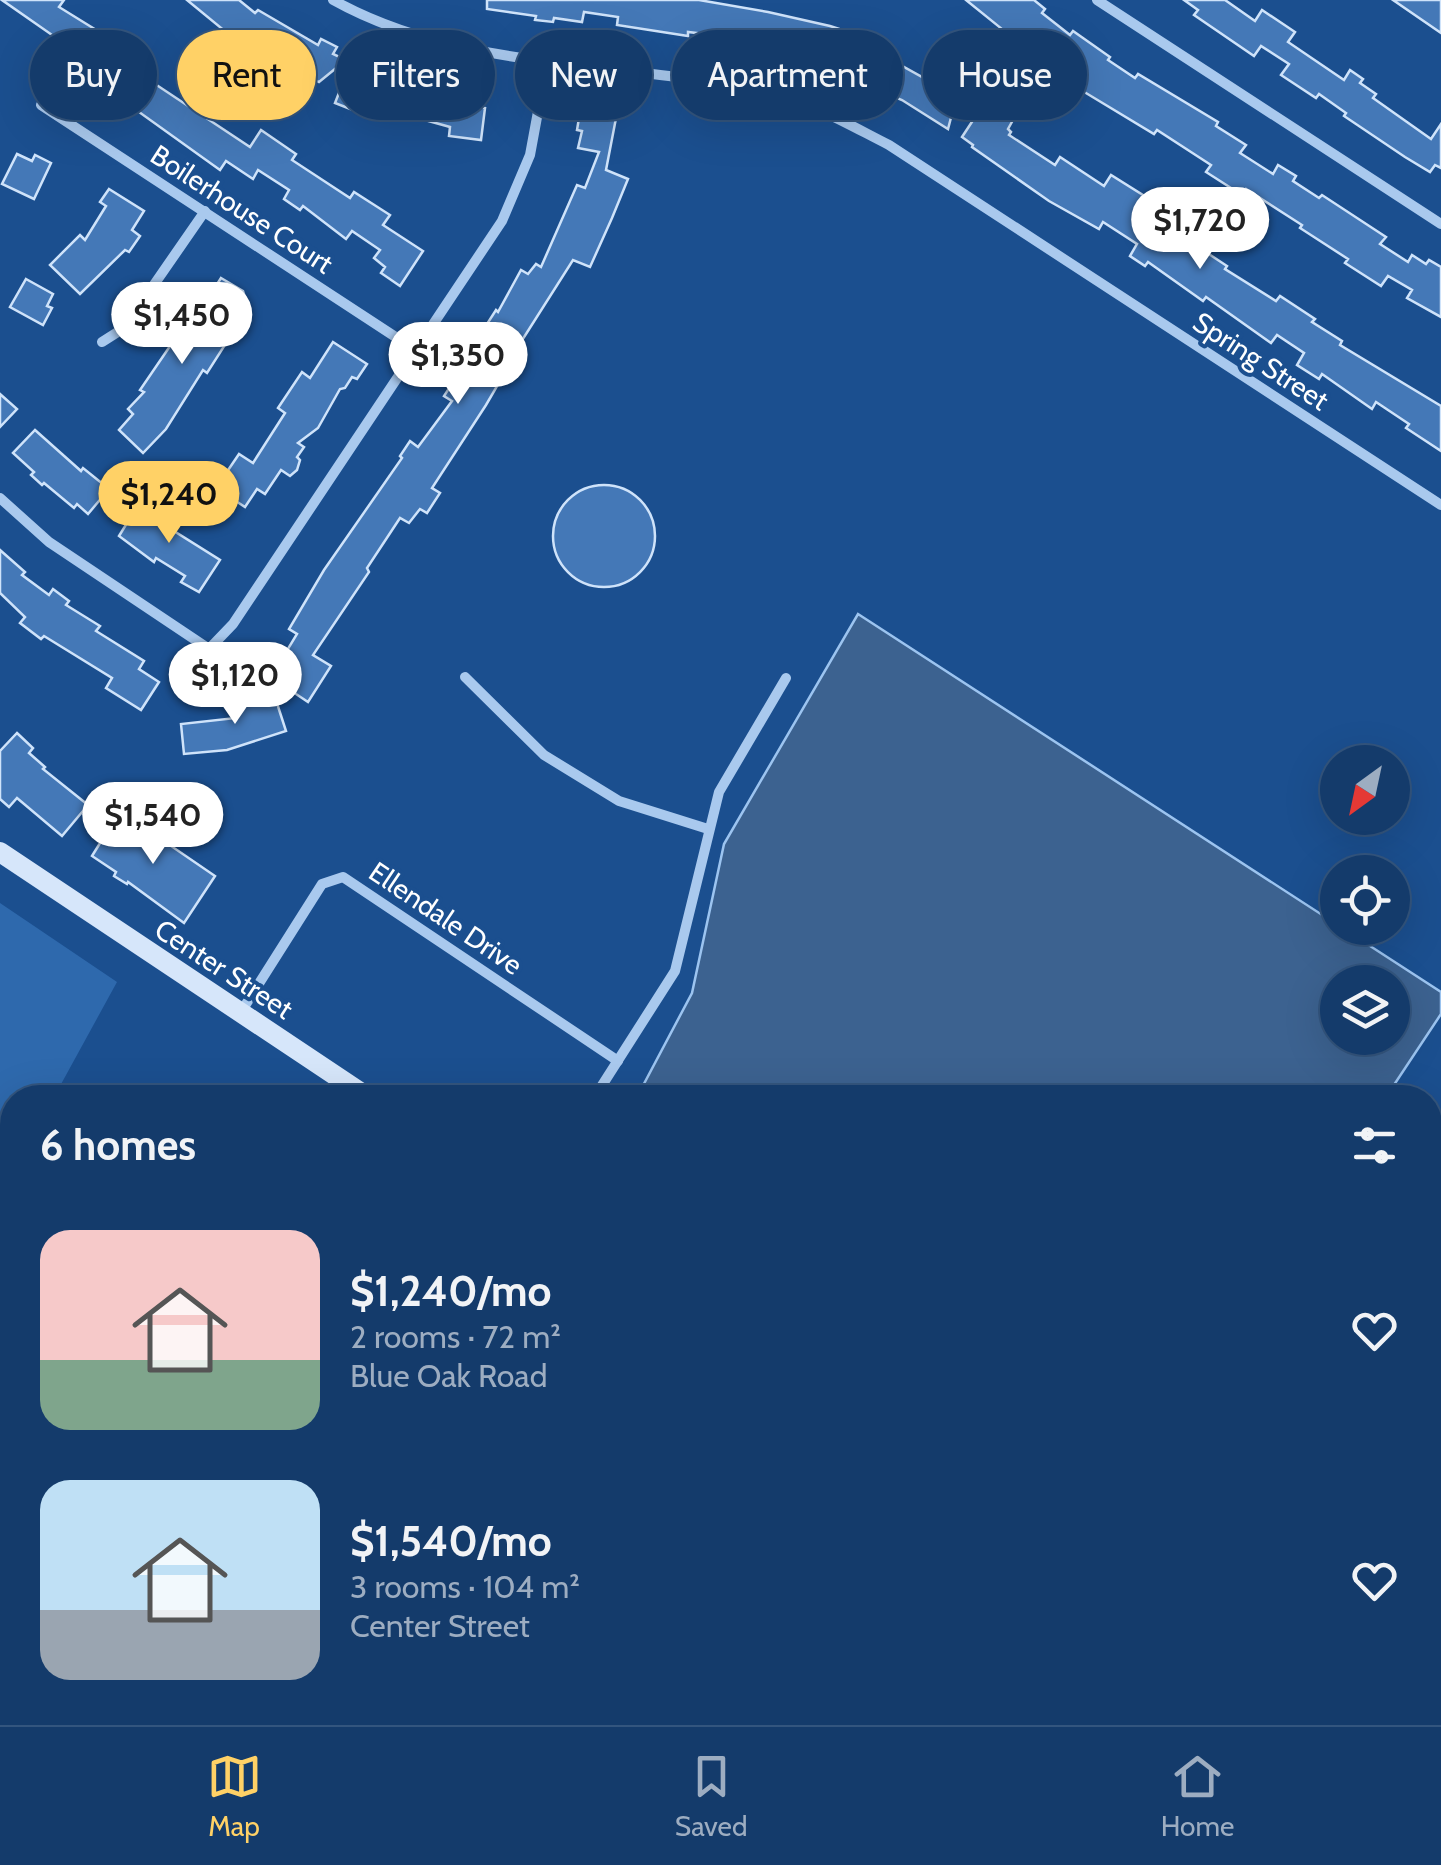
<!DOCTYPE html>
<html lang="en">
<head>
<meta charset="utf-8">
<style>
  :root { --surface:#143b6b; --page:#1d4271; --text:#f1f3f6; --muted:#9dadc1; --line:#33557e; --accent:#ffd166 }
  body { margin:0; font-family:Cabin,sans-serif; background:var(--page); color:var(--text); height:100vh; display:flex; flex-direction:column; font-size:38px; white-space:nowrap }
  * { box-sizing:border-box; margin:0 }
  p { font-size:32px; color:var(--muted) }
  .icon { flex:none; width:55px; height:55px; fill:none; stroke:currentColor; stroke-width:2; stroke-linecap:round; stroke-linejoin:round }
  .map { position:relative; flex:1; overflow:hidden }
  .drawer { position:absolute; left:0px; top:1085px; width:1442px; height:640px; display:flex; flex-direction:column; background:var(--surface); border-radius:40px 40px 0 0; box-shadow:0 10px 40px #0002,0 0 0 2px var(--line) }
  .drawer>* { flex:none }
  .guide { position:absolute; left:30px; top:30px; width:1382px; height:90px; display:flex; gap:20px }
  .needle { width:65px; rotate:213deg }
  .controls { position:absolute; left:1320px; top:745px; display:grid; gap:20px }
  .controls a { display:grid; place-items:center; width:90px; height:90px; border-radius:50%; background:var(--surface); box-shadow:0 10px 40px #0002,0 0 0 2px var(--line); font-size:50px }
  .price { position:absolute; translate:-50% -85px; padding:0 22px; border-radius:35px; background:#fff; color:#222; font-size:32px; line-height:65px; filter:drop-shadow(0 2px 5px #0008) }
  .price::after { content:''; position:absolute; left:50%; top:60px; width:30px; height:22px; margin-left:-15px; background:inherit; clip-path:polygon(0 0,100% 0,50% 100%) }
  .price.current { background:var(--accent); color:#111 }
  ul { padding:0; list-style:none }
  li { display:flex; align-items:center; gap:30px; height:250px; padding:0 40px }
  li span { display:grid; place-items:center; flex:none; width:280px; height:200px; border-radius:30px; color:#555 }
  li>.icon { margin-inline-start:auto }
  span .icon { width:120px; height:120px; fill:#fffc; stroke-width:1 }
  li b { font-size:42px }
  h2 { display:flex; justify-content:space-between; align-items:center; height:120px; padding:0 40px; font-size:42px }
  .tag { padding:0 35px; border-radius:45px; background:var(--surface); box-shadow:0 10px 40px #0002,0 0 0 2px var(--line); font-size:35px; line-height:90px }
  .tag.current { background:var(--accent); color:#111 }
  .dock { display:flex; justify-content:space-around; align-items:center; height:140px; border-top:2px solid var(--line); background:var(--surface); font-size:28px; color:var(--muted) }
  .dock a { display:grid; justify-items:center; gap:5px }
  .dock .current { color:var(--accent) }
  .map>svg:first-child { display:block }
  .green { fill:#2e69ad }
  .water { fill:#3c6290; stroke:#9cc4f0; stroke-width:2.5; fill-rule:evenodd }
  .building { fill:#4478b7; stroke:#cfe3fa; stroke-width:2.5 }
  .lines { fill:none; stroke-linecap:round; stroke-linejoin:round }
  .street { stroke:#a9c9ee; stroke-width:10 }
  .secondary { stroke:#d6e6fa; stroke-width:20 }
  .labels { text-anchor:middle; stroke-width:8; stroke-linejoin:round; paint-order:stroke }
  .street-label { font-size:28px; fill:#fff; stroke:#1b4f8f }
</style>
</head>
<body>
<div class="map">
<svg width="1441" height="1725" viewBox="0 0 1441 1725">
  <rect width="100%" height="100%" fill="#1b4f8f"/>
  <g class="green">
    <polygon points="0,903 117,982 54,1097 12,1098 12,1174 0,1201"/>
    <polygon points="783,1712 933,1712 933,1713 925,1725 775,1725"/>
  </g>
  <path class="water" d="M858 614 1441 992V1014L1386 1097H637L692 993 724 844ZM1338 982H1392V1038H1338Z"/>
  <g class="building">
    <polygon points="2,0 64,0 59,7 151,64 143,76 250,147 261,130 296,154 292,160 350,198 354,192 390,215 383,225 423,251 400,286 381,273 385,267 374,258 380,250 352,231 346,239 303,206 300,210 284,199 289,190 258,170 253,179 226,161 220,170 139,112 146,101 113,80 107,89 91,78 95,73 52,42 55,37"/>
    <polygon points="187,0 239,0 255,13 258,10 318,45 321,39 337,47 333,54 346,60 319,82 277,60 272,67 236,43 237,41"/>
    <polygon points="487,0 699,0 768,12 830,26 861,36 861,43 924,78 933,81 937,74 959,87 948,129 902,100 863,84 869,74 838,62 836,66 804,55 803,58 797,57 796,61 782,58 784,52 713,35 688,32 688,36 617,25 618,17 584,12 582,22 554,18 553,22 535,20 536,16 487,9"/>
    <polygon points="966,0 1034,0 1045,9 1042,13 1070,35 1073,31 1110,57 1108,60 1135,78 1138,74 1218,122 1216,126 1246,145 1240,153 1273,174 1278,165 1296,176 1293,181 1319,198 1322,195 1386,237 1380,244 1408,262 1412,255 1426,264 1429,260 1441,267 1441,317 1407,298 1412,290 1388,276 1381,286 1345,263 1348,259 1300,228 1302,225 1246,189 1242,195 1206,172 1211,165 1157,130 1154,134 1071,84 1076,77 1022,37 1018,42"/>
    <polygon points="1184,0 1225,0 1255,21 1262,10 1295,32 1288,42 1344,80 1350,70 1363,79 1360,83 1376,94 1373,98 1431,139 1441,124 1441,168 1435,165 1430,172 1405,157 1344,116 1346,113 1319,94 1316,98 1281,75 1289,64 1261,46 1254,56 1194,15 1198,10"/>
    <polygon points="1393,0 1441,0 1441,33"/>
    <polygon points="351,62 368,69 364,78 400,93 403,80 419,82 438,88 436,96 472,101 472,106 485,108 481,140 449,136 450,127 378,107 373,118 335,103"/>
    <polygon points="985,102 1013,120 1008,129 1011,132 1009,135 1055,165 1060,157 1104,186 1111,175 1146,197 1141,206 1179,230 1177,233 1227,266 1225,269 1276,301 1280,296 1315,319 1312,322 1342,341 1340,345 1441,406 1441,451 1406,428 1409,424 1376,402 1372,409 1322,374 1319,379 1297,365 1304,353 1277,335 1271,343 1206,297 1203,301 1148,262 1145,266 1130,256 1137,244 1103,222 1099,229 1049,201 972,147 973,145 962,137"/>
    <polygon points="581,106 617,113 606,170 628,179 612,218 590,267 573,260 512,356 514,357 486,405 432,488 440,493 427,513 420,509 409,523 400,518 367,568 369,572 313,655 331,666 308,702 278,682 291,662 283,657 297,634 289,629 324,570 402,458 400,456 410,441 418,447 452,401 444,396 459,373 455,371 476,333 480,335 496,310 498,312 521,270 528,274 536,264 541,267 577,185 585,188 599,152 578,148 582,131 577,130"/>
    <polygon points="17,154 32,161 35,155 51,163 34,199 2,184"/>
    <polygon points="109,189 144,211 132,230 140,236 129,252 125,250 80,294 50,265 80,235 85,240 106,206 100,202"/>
    <polygon points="221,278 243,291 245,297 222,332 230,337 207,373 203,370 166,429 143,453 119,430 133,414 128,409 144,392 140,390 179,333 188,338 208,308 197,300 207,284 214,289"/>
    <polygon points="26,279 53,294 47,306 52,308 43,325 10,307"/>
    <polygon points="333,342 367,364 357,379 352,377 345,388 340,389 318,428 298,443 304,447 297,457 300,460 297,470 290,476 281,470 265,494 257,489 245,507 216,488 239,454 253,463 285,413 278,408 302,372 310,378"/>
    <polygon points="0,394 17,409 0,427"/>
    <polygon points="35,430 81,471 83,468 109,489 88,514 77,504 74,508 44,483 42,485 31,475 34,472 13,453"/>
    <circle cx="604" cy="536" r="51"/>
    <polygon points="140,502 177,526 174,531 220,560 199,592 181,582 185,576 156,558 154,562 119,536"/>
    <polygon points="0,550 25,572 22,575 49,595 53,589 69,601 66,605 100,626 96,631 144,661 139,669 159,682 141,710 106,688 112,678 44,636 41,639 20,623 25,617 0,593"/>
    <polygon points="273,691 286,731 227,750 184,754 181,724 236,718 232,706"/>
    <polygon points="17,733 33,748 29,753 45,767 43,769 88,805 62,836 17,798 9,807 0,799 0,751"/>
    <polygon points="120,811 215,876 184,923 128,882 127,884 114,876 116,872 92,856"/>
  </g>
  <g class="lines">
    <g class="street">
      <path d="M333 0C471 77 636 57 785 98 822 108 855 128 889 145L1441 505"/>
      <polyline points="1097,0 1441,224"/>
      <polyline points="41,105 417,351"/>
      <polyline points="102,342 124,328 205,211"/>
      <polyline points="0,498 49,542 209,649 233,624 502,221 530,155 547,63"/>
      <polyline points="465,677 544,755 619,801 708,829"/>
      <polyline points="241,1012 322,884 343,877 618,1061"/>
      <polyline points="594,1098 675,971 719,792 786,678"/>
      <polyline points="554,1712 573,1725"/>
      <polyline points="147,1725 155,1712"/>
      <polyline points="460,1725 468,1712"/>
      <polyline points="956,1725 964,1712"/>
    </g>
    <g class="secondary">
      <polyline points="0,852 369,1098"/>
      <polyline points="1301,1712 1320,1725"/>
    </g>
  </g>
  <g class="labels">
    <g class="street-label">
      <text transform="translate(242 209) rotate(33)" y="10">Boilerhouse Court</text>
      <text transform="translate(1261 361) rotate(33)" y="10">Spring Street</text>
      <text transform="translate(446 918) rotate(34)" y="10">Ellendale Drive</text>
      <text transform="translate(224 969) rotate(33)" y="10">Center Street</text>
    </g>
  </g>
</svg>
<div class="controls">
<a><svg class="needle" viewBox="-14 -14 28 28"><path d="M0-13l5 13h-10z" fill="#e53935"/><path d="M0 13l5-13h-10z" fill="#9dadc1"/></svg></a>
<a><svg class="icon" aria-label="locate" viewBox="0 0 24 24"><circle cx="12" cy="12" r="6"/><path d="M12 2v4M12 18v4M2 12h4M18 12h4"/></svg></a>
<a><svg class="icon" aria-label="layers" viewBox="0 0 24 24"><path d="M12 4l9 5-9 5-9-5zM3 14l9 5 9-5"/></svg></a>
</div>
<b class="price" style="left:1200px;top:272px">$1,720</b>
<b class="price" style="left:182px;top:367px">$1,450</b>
<b class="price" style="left:458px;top:407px">$1,350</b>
<b class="price current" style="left:169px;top:546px">$1,240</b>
<b class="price" style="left:235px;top:727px">$1,120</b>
<b class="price" style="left:153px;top:867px">$1,540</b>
<div class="guide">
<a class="tag">Buy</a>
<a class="tag current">Rent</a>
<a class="tag">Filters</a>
<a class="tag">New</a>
<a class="tag">Apartment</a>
<a class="tag">House</a>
</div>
<section class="drawer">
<h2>6 homes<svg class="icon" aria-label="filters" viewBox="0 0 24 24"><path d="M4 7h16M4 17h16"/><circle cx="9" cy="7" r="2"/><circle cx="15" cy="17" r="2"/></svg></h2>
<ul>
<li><span style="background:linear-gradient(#f6c9c9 65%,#7fa58c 0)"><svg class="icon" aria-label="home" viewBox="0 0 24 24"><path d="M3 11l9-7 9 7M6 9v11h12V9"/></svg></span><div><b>$1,240/mo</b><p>2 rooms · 72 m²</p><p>Blue Oak Road</p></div><svg class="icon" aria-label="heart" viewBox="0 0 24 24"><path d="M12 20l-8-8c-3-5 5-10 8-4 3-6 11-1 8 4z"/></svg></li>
<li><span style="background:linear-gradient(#bfe0f5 65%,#9aa5b1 0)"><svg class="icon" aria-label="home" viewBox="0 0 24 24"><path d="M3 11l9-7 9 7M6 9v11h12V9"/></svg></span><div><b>$1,540/mo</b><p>3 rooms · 104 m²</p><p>Center Street</p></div><svg class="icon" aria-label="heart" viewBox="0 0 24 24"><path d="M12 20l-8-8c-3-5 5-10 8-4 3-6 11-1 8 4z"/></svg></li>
</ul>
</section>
</div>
<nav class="dock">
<a class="current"><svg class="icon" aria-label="map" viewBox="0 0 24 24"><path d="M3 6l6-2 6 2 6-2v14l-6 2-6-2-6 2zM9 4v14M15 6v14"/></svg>Map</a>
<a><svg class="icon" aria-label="saved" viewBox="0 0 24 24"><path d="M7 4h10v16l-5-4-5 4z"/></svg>Saved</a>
<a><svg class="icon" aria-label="home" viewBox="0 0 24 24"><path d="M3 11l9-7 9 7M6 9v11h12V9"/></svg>Home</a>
</nav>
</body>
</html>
